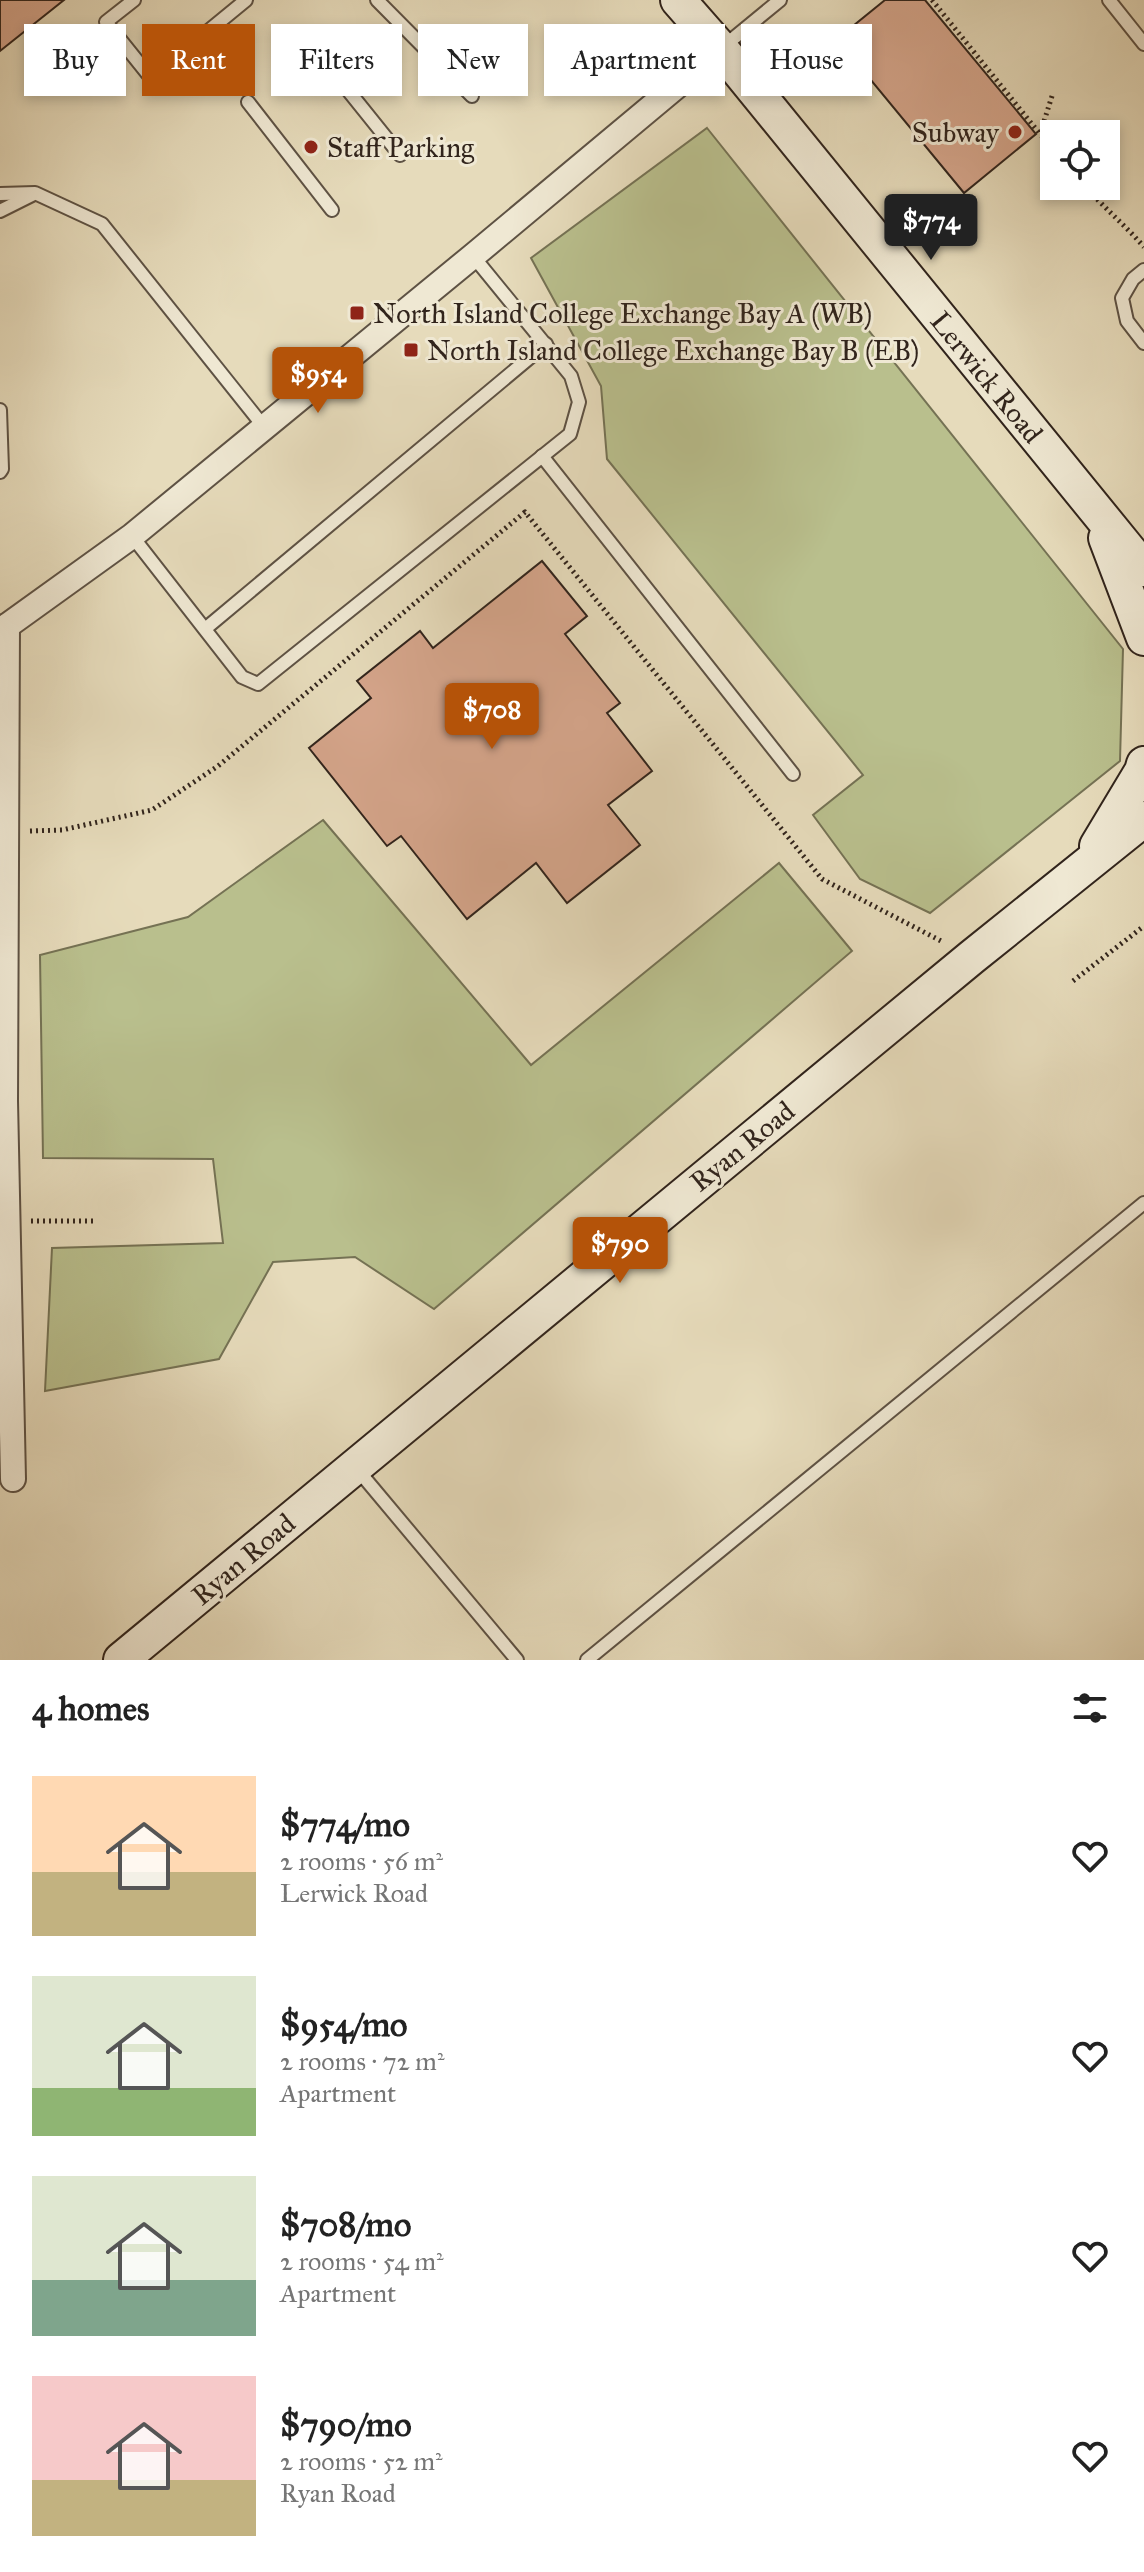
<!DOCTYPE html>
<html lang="en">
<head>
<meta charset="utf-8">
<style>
  :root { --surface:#fff; --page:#f2f2f2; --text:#222; --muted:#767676; --accent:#b45309 }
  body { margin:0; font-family:"IM FELL Great Primer",serif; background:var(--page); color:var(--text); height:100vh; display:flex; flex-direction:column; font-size:30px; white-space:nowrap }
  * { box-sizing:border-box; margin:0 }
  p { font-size:26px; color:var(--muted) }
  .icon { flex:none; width:44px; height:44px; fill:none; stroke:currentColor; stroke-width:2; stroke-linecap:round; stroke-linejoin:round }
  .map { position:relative; height:1660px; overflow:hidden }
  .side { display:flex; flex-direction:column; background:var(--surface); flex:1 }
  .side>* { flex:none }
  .top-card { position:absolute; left:24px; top:24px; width:1096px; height:72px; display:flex; gap:16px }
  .tools { position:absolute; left:1040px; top:120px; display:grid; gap:16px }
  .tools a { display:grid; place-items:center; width:80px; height:80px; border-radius:0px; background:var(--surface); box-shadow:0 4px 12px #0003; font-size:40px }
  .price { position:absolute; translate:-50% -68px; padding:0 18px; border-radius:8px; background:var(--accent); color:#fff; font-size:26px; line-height:52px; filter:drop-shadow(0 2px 4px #0008) }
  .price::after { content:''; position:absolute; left:50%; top:48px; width:24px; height:18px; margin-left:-12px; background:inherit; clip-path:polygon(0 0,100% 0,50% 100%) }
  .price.selected { background:#222; color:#fff }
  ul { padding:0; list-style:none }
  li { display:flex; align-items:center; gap:24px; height:200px; padding:0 32px }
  li span { display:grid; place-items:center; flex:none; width:224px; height:160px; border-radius:0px; color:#555 }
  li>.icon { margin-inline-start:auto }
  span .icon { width:96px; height:96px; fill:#fffc; stroke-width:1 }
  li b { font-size:34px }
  h2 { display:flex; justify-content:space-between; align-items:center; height:96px; padding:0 32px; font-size:34px }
  .tag { padding:0 28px; border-radius:0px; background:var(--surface); box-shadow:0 4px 12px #0003; font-size:28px; line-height:72px }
  .tag.selected { background:var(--accent); color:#fff }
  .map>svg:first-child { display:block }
  .green { fill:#b9bf8d; stroke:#757254; stroke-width:2 }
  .building { fill:#d5a58b; stroke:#31241c; stroke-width:2 }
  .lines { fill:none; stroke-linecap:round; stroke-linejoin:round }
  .service-casing { stroke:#5e5244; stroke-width:16 }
  .minor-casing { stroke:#5e5244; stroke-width:28 }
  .secondary-casing { stroke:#31241c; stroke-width:38 }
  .path { stroke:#31241c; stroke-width:5; stroke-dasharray:2 4; stroke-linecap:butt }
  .service { stroke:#efe8d3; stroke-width:12 }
  .minor { stroke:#efe8d3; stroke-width:24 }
  .secondary { stroke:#efe8d3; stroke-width:34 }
  .poi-dot { fill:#8f2418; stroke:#efe8d3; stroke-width:3 }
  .labels { text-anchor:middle; stroke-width:6; stroke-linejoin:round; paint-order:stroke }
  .poi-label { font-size:28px; fill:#31241c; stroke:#efe8d3; text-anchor:start }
  .street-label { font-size:28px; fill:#31241c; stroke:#efe8d3 }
</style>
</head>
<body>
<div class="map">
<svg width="1144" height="1660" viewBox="0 0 1144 1660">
  <rect width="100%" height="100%" fill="#e6dbbb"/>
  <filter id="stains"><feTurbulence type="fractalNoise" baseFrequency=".0025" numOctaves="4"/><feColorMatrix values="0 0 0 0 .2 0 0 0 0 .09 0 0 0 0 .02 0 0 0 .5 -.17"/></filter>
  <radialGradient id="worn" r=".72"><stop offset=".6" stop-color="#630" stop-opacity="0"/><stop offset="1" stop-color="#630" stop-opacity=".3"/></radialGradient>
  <g class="green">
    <polygon points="707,128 1123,649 1120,761 930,913 860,879 813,815 863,775 607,459 601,386 531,258"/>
    <polygon points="323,820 531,1065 779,863 852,951 434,1309 355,1257 273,1262 219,1359 45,1391 52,1248 223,1243 213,1159 43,1158 40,955 188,917"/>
  </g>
  <g class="building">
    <polygon points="0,0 64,0 0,51"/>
    <polygon points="885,0 925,0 1036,134 964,193 837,39"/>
    <polygon points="542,561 587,616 565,634 620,703 607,713 652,771 608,805 640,845 567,903 536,863 467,919 401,836 387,846 309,748 371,698 357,681 420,631 433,648"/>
  </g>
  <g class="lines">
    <g class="service-casing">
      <g id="service">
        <polyline points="134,0 106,22 151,78 246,0"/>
        <polyline points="377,0 472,96"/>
        <polyline points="1109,0 1144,44"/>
        <polyline points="723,47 780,0"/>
        <polyline points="314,48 400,155"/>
        <polyline points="248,102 332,210"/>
        <polyline points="0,194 35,193 102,224 264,427"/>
        <polyline points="0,211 32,195"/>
        <polyline points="1144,270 1133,279 1122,298 1127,321 1144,343"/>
        <polyline points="0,410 2,469 0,472"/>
        <polyline points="542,456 793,774"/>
        <polyline points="132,536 242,677 258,684 570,434 579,402 571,376 473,256"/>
        <polyline points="205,629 546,344"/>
        <polyline points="357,1469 517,1660"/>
        <polyline points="587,1660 1144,1203"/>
      </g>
    </g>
    <g class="minor-casing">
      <g id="minor">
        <polyline points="7,626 132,536 473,256 721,49"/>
        <polyline points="7,626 5,1101 13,1479"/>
      </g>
    </g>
    <g class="secondary-casing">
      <g id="secondary">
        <polyline points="678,0 721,49 1144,569"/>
        <polyline points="1106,538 1144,638"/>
        <polyline points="1097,846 1142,771 1144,764"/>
        <polyline points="121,1660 972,957 1144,819"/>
      </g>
    </g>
    <g class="path">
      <polyline points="932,0 1040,134"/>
      <polyline points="1052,96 1040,134 1054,150"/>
      <path d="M1085 186C1104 208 1125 225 1144 247"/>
      <polyline points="30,831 62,830 152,810 218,766 525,512 822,879 943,942"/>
      <polyline points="1073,981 1144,926"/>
      <polyline points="31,1221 95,1221"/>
    </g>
    <use href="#service" class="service"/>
    <use href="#minor" class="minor"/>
    <use href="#secondary" class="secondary"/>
  </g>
  <g class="poi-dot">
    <circle cx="1015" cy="132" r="8"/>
    <circle cx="311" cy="147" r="8"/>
    <rect x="349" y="305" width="16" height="16" rx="4"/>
    <rect x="403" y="342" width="16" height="16" rx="4"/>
  </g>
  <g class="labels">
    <g class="poi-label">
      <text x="999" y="142" text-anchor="end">Subway</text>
      <text x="327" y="157">Staff Parking</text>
      <text x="373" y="323">North Island College Exchange Bay A (WB)</text>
      <text x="427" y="360">North Island College Exchange Bay B (EB)</text>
    </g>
    <g class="street-label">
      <text transform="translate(987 377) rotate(51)" y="10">Lerwick Road</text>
      <text transform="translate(742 1146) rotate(-39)" y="10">Ryan Road</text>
      <text transform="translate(243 1559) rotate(-40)" y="10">Ryan Road</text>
    </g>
  </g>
  <rect width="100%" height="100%" filter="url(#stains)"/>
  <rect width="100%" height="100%" fill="url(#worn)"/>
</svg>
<div class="tools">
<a><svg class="icon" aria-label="locate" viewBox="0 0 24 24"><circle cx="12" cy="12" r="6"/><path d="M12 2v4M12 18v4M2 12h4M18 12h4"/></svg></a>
</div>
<b class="price selected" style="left:931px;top:262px">$774</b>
<b class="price" style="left:318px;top:415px">$954</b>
<b class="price" style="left:492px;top:751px">$708</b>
<b class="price" style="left:620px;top:1285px">$790</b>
<div class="top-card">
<a class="tag">Buy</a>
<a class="tag selected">Rent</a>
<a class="tag">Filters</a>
<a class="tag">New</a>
<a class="tag">Apartment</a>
<a class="tag">House</a>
</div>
</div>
<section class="side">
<h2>4 homes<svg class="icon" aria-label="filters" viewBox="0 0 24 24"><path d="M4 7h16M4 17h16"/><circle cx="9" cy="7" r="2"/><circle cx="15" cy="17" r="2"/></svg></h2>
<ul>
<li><span style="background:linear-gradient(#ffd9b3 60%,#c2b280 0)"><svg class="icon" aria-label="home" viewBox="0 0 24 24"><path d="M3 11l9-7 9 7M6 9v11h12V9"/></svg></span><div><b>$774/mo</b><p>2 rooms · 56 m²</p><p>Lerwick Road</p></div><svg class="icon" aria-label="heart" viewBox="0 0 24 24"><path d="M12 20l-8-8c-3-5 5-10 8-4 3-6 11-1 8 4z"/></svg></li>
<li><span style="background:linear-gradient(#dfe7d0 70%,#8fb573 0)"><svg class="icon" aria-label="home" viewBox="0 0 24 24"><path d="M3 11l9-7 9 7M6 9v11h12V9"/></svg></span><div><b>$954/mo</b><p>2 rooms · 72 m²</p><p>Apartment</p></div><svg class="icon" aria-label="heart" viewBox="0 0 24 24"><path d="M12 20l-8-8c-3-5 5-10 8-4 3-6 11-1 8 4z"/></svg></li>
<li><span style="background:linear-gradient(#dfe7d0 65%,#7fa58c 0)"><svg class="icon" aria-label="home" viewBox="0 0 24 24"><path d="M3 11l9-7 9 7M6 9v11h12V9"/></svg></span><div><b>$708/mo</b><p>2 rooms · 54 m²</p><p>Apartment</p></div><svg class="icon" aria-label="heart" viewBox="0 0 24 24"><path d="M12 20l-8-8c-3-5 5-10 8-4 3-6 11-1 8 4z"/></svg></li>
<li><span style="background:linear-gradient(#f6c9c9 65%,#c2b280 0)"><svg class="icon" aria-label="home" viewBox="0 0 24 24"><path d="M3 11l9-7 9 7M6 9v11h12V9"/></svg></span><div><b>$790/mo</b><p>2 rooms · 52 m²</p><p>Ryan Road</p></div><svg class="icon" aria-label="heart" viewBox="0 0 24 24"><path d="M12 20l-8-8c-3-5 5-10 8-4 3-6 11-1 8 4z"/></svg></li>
</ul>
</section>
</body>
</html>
